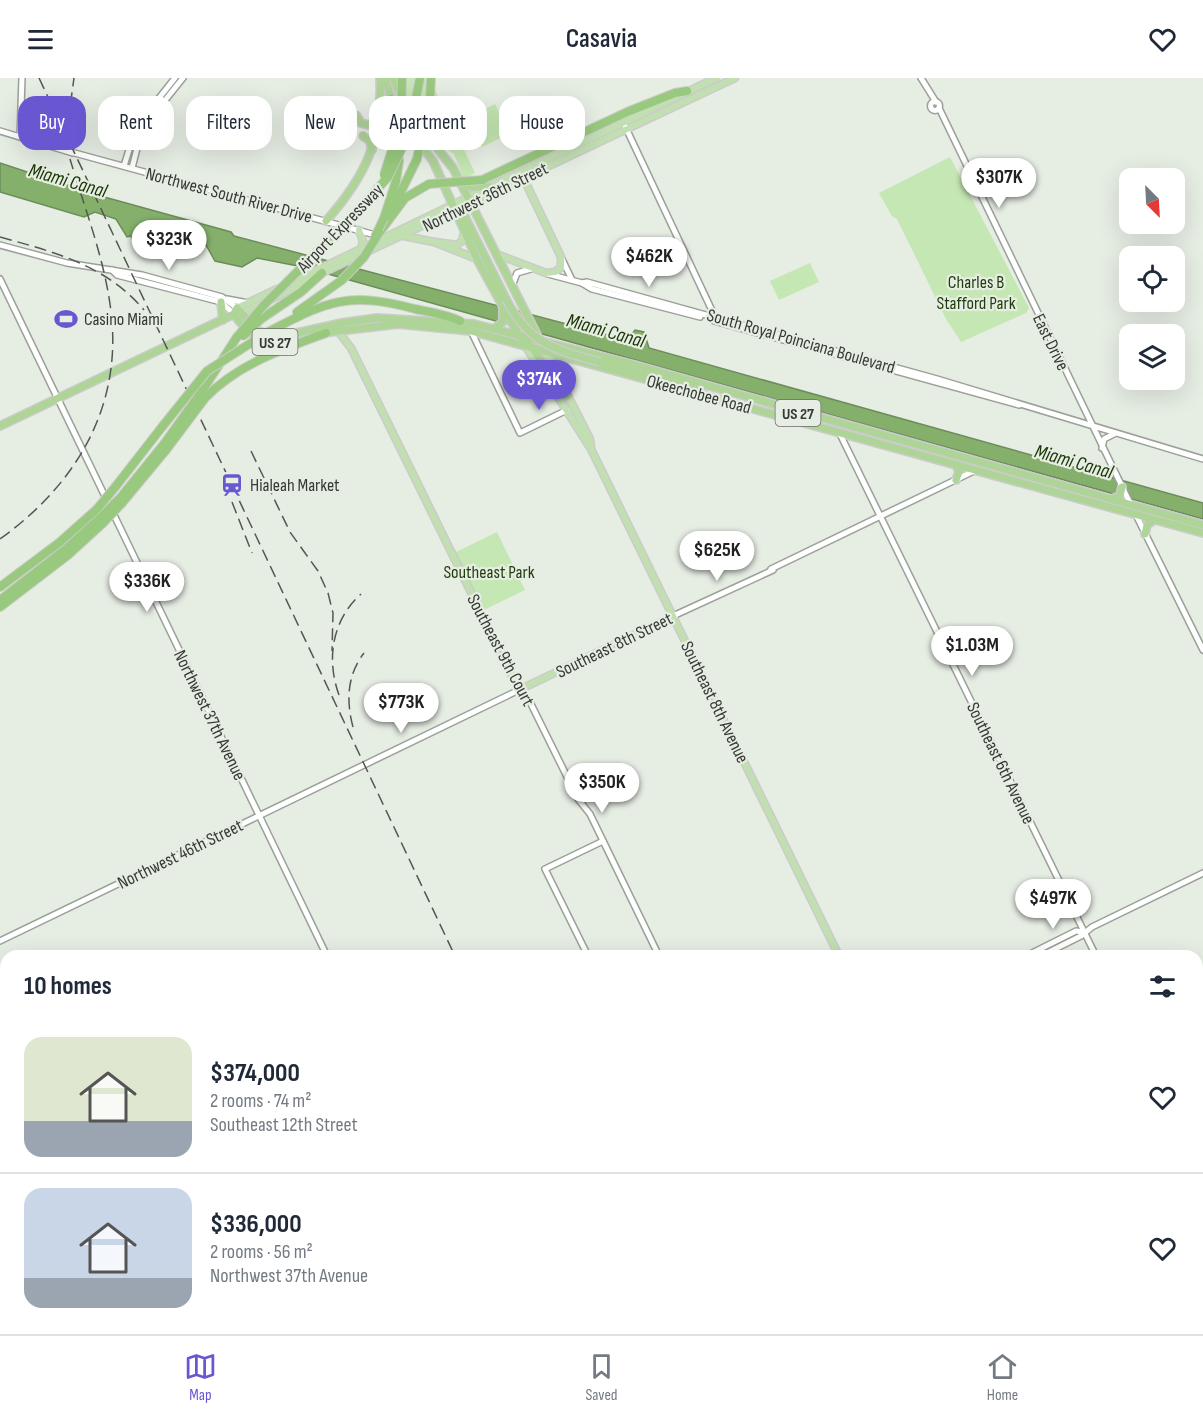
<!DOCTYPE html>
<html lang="en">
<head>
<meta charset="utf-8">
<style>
  :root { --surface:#fff; --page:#f2f2f3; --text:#1f2937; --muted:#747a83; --line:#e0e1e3; --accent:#6957d1 }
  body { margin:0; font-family:"Sofia Sans Condensed",sans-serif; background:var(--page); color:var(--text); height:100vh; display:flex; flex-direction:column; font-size:22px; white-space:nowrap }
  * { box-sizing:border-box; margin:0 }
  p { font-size:20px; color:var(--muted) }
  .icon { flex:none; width:33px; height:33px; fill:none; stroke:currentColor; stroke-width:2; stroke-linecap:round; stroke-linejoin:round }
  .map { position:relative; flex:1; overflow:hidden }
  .drawer { position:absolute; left:0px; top:872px; width:1203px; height:386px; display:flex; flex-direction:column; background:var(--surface); border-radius:18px 18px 0 0; box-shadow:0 6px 24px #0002 }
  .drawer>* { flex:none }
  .hud { position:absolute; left:18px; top:18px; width:600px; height:54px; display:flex; gap:12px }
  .needle { width:39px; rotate:156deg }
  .tools { position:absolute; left:1119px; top:90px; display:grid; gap:12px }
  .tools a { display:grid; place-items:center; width:66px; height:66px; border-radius:12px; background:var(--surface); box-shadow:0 6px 24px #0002; font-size:30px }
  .price { position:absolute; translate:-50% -51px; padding:0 14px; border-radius:21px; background:#fff; color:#222; font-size:20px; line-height:39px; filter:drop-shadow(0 2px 3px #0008) }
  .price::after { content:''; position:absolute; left:50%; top:36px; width:18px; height:14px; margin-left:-9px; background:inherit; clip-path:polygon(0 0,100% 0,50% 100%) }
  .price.selected { background:var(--accent); color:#fff }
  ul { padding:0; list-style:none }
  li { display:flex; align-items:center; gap:18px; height:150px; padding:0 24px }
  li+li { border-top:2px solid var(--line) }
  li span { display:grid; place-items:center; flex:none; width:168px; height:120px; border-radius:18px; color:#555 }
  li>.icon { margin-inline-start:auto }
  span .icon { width:72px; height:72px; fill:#fffc; stroke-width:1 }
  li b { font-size:26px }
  h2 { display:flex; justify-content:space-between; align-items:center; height:72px; padding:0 24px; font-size:26px }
  .chip { padding:0 21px; border-radius:18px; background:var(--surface); box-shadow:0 6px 24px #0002; font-size:21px; line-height:54px }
  .chip.selected { background:var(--accent); color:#fff }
  header { display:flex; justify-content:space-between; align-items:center; height:78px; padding:0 24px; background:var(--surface); font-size:27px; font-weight:600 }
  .tab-bar { display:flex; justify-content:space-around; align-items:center; height:84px; border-top:2px solid var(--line); background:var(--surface); font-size:16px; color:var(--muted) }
  .tab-bar a { display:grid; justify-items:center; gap:3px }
  .tab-bar .selected { color:var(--accent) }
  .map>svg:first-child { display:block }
  .green { fill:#c5e7b3 }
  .water { fill:#84b06b; stroke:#6d8c5b; stroke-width:1.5 }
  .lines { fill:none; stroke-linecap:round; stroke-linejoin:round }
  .tertiary-casing { stroke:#9ba198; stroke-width:8 }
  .secondary-casing { stroke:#9ba198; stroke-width:8 }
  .primary-casing { stroke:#cbccca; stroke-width:9 }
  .trunk-casing { stroke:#cbccca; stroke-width:10 }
  .motorway-casing { stroke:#cbccca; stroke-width:10 }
  .tertiary { stroke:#fff; stroke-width:5 }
  .secondary { stroke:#fff; stroke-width:5 }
  .primary { stroke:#c2dfb2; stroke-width:6 }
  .trunk { stroke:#aed498; stroke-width:7 }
  .motorway { stroke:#99c97e; stroke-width:8 }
  .rail { stroke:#545752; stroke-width:1.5; stroke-dasharray:12 6; stroke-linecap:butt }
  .trunk-bridge-casing { stroke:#cbccca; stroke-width:10; stroke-linecap:butt }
  .motorway-bridge-casing { stroke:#cbccca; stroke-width:10; stroke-linecap:butt }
  .trunk-bridge { stroke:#aed498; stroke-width:7 }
  .motorway-bridge { stroke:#99c97e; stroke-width:8 }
  .labels { text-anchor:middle; stroke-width:4.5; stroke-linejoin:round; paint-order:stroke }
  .shield { fill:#e6ede3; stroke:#6c6f69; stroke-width:1.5 }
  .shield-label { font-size:16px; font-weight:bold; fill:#373935 }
  .street-label { font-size:18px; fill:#373935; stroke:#e6ede3 }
  .park-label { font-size:18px; fill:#1f3c0b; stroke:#e6ede3 }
  .poi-label { font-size:18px; fill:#373935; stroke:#e6ede3; text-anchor:start }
  .water-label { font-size:20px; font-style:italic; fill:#183503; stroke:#e6ede3 }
</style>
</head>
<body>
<header><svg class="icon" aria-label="menu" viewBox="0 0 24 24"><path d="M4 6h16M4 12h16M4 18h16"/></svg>Casavia<svg class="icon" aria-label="heart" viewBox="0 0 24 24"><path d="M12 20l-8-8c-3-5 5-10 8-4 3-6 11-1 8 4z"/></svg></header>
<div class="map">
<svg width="1203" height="1256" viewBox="0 0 1203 1256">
  <rect width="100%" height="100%" fill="#e6ede3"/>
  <g class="green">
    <polygon points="397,0 425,0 435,12 448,37 445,39 458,68 462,67 475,95 464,101 454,76 442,68 412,34"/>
    <polygon points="495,26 509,56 482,69 469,39"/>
    <polygon points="950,79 1029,230 1026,235 961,264 946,241 897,141 892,138 879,115"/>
    <polygon points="810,185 819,204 779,222 770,203"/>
    <polygon points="497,454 525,512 482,533 454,475"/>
  </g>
  <polygon class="water" points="0,85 97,117 231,154 234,158 627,262 635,252 644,254 649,270 1203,425 1203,441 303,189 257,180 242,189 215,183 206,167 151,152 144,173 136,171 131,158 127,159 116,141 95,134 84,139 0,114"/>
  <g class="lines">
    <g class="tertiary-casing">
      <g id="tertiary">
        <polyline points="921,0 936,24"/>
        <circle cx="935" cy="28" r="4.5"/>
        <polyline points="939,30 1131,427"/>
        <polyline points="625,48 716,241"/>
        <polyline points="0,53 73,75"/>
        <polyline points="20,59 22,0"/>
        <polyline points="71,74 379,158"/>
        <polyline points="124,88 136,49 175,0"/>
        <polyline points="132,90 142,51 183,0"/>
        <polyline points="561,179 572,202"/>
        <polyline points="548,196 582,205 587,204 937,301 1203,381"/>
        <polyline points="0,201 327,878"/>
        <polyline points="582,205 592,211 700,239"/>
        <polyline points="512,208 517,195 531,191"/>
        <polyline points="714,243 1019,327"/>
        <polyline points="471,253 520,355 567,332"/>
        <polyline points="839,354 1096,878"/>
        <polyline points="1102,370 1104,361 1114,356"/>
        <polyline points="771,491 976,392"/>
        <polyline points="673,538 773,492"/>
        <polyline points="0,863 519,612 529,622 578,721 590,736 659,878"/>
        <polyline points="588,878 545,791 603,763"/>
        <polyline points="1197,1083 1203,1095"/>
        <polyline points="508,1251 511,1256"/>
        <polyline points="771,1251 773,1256"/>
      </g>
    </g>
    <g class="secondary-casing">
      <g id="secondary">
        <polyline points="0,167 67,185 142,197 222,219 237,230"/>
        <polyline points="112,192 117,197 221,224 234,236"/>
        <polyline points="227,221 248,225"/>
        <polyline points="1136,437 1203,572"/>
        <polyline points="1026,878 1076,853 1084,854"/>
        <polyline points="1041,878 1081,858 1092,849 1203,795"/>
        <polyline points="255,1256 265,1251"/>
      </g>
    </g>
    <g class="primary-casing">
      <g id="primary">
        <polyline points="359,152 363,163 361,171"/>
        <polyline points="404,158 434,164 477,181"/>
        <polyline points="435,164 457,167 462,163 464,155"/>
        <polyline points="496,176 546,195 555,194 561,189 561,179 524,101"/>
        <polyline points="320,196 735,0"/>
        <polyline points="286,207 716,0"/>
        <polyline points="272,221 311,201"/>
        <polyline points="237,230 277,211"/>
        <polyline points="240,236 263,225"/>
        <polyline points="337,252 351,270 519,612 673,538"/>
        <polyline points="526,269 591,371 839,878"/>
        <polyline points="546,275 590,361 591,370"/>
        <polyline points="1024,1251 1026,1256"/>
      </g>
    </g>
    <g class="trunk-casing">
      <g id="trunk">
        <polyline points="385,0 393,26"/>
        <polyline points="393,0 410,37 453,90 538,259"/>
        <polyline points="356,37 361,45 368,47 376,44 379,38"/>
        <polyline points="399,38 433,83 477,181 518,256"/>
        <polyline points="363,58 370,63 372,72"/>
        <polyline points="460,102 472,109 491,109"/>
        <polyline points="456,133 464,137 506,221"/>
        <path d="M326 143C366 98 383 61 380 0"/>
        <polyline points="221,224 223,242"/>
        <path d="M234 236C246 253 258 265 281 263"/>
        <polyline points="495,250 503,244 503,232"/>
        <polyline points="321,255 398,246 471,253 1203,455"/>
        <polyline points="520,258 533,271 563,316 568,318"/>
        <polyline points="600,284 701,313"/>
        <polyline points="553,288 560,279"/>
        <polyline points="0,348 234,236 237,230 258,253 279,259 342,245 377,240 474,246 635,287 1203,447"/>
        <polyline points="956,402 959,394 956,386"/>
        <polyline points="1112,421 1120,418 1122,409"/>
        <polyline points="1145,456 1147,447 1154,442"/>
      </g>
    </g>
    <g class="motorway-casing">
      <g id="motorway">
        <polyline points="430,20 431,0"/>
        <polyline points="482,102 627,34 675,15 687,13"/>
        <polyline points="355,136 388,99"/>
        <polyline points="390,136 417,81"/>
        <polyline points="384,140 396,103 399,83 391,21"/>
        <polyline points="379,155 405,120 429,106"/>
        <polyline points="297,234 342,202"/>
        <polyline points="261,241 301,214 322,195"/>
        <path d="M268 254C327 223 348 213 415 231 430 234 446 236 460 243"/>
        <polyline points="202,313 237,259"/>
        <path d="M205 320C238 286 283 271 326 255"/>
        <polyline points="116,408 162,349"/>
        <polyline points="121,419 164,366"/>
        <polyline points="122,425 166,372"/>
        <polyline points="0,509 60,464 97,431"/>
        <polyline points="0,522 67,470 101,439"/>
        <polyline points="0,529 68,477 103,445"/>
      </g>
    </g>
    <use href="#tertiary" class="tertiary"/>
    <use href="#secondary" class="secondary"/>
    <use href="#primary" class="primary"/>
    <use href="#trunk" class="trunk"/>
    <use href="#motorway" class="motorway"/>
    <g class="rail">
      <polyline points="39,0 455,878"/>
      <polyline points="73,62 70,29 74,0"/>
      <path d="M0 159C54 174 106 187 144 232"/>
      <polyline points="251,373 290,454 318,493 328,515 333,535 332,573"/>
      <polyline points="232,424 252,475"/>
      <path d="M0 461C78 405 125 325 110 226 103 177 84 128 70 81"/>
      <path d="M339 617C326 581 332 542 361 516"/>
      <path d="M353 649C346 623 347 597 364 575"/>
      <polyline points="635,1251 637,1256"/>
    </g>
    <g class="trunk-bridge-casing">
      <path id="trunk-bridge" d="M506 221C528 265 555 272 600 284"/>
    </g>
    <g class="motorway-bridge-casing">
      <g id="motorway-bridge">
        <polyline points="417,81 430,20"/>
        <polyline points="384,97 401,44 402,0"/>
        <polyline points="388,99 409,55 420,0"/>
        <polyline points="429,106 482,102"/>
        <polyline points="375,159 384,140"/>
        <polyline points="342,202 364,179 379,155"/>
        <polyline points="243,258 261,241"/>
        <polyline points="237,259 264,227 355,136"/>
        <polyline points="162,349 207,293 268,254"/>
        <polyline points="164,366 202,313"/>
        <polyline points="166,372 205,320"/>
        <polyline points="97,431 116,408"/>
        <polyline points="101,439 121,419"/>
        <polyline points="103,445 122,425"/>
      </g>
    </g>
    <use href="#trunk-bridge" class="trunk-bridge"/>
    <use href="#motorway-bridge" class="motorway-bridge"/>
  </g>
  <defs>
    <g id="stadium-bare" transform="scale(1.8)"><path d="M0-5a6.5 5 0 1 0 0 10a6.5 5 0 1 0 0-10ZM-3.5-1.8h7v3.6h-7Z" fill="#6957d1" stroke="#e6ede3" stroke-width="2.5" paint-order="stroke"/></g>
    <g id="station-bare" transform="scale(1.8)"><path d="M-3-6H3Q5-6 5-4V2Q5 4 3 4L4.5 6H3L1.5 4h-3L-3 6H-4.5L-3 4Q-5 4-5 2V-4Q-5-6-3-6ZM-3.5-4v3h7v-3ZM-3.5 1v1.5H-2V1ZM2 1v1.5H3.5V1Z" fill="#6957d1" stroke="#e6ede3" stroke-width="2.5" paint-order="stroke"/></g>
  </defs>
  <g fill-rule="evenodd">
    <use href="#stadium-bare" x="66" y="241"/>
    <use href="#station-bare" x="232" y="407"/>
  </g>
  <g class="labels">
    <g class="shield">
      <rect x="252.5" y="251" width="45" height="26" rx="4.5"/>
      <rect x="775.5" y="322" width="45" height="26" rx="4.5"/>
    </g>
    <g class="shield-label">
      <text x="275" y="270">US 27</text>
      <text x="798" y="341">US 27</text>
    </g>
    <g class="street-label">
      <text transform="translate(229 117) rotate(15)" y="6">Northwest South River Drive</text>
      <text transform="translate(485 119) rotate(-26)" y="6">Northwest 36th Street</text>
      <text transform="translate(340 150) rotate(-46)" y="6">Airport Expressway</text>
      <text transform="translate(801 263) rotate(16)" y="6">South Royal Poinciana Boulevard</text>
      <text transform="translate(1051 264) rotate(64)" y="6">East Drive</text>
      <text transform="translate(699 316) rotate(15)" y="6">Okeechobee Road</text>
      <text transform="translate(614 567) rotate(-26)" y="6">Southeast 8th Street</text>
      <text transform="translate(501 572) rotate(62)" y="6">Southeast 9th Court</text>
      <text transform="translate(715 624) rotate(64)" y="6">Southeast 8th Avenue</text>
      <text transform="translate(210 637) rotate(64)" y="6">Northwest 37th Avenue</text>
      <text transform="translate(1001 685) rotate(64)" y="6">Southeast 6th Avenue</text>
      <text transform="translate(180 776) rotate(-26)" y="6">Northwest 46th Street</text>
    </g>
    <g class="park-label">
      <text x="976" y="210">Charles B<tspan x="976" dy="21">Stafford Park</tspan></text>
      <text x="489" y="500">Southeast Park</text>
    </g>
    <g class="poi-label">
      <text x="84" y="247">Casino Miami</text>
      <text x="250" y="413">Hialeah Market</text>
    </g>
    <g class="water-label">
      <text transform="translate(68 102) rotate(16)" y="7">Miami Canal</text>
      <text transform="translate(606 252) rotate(16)" y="7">Miami Canal</text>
      <text transform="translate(1074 383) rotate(16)" y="7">Miami Canal</text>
    </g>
  </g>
</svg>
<div class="tools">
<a><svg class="needle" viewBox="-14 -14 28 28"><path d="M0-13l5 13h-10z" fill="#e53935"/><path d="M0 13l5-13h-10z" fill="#747a83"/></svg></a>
<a><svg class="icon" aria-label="locate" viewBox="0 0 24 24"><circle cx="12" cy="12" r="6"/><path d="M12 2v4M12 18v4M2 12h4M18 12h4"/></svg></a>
<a><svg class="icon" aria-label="layers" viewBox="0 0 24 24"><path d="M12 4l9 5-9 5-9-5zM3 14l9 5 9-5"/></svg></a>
</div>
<b class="price" style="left:999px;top:131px">$307K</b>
<b class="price" style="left:169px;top:193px">$323K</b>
<b class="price" style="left:649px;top:210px">$462K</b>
<b class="price selected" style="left:539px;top:333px">$374K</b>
<b class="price" style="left:717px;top:504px">$625K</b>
<b class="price" style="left:147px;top:535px">$336K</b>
<b class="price" style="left:972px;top:599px">$1.03M</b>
<b class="price" style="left:401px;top:656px">$773K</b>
<b class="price" style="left:602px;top:736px">$350K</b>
<b class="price" style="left:1053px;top:852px">$497K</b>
<div class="hud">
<a class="chip selected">Buy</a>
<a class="chip">Rent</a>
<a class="chip">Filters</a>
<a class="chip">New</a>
<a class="chip">Apartment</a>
<a class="chip">House</a>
</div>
<section class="drawer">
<h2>10 homes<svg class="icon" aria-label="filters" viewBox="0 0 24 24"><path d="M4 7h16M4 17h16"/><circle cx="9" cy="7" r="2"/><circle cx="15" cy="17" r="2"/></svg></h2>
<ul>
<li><span style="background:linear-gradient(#dfe7d0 70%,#9aa5b1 0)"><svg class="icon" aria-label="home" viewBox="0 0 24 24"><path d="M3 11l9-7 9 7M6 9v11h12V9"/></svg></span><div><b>$374,000</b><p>2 rooms · 74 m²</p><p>Southeast 12th Street</p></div><svg class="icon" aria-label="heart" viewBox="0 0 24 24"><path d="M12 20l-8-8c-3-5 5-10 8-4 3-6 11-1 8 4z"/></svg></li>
<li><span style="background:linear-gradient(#c9d6e8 75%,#9aa5b1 0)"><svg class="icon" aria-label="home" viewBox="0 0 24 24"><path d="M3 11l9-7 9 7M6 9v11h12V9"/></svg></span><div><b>$336,000</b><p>2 rooms · 56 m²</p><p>Northwest 37th Avenue</p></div><svg class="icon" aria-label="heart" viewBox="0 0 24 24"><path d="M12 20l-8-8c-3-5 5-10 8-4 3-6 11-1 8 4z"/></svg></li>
</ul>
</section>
</div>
<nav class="tab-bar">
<a class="selected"><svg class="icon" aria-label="map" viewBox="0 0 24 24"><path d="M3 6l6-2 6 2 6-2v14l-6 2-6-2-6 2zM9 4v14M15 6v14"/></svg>Map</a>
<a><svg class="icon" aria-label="saved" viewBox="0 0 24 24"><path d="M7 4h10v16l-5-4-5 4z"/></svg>Saved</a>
<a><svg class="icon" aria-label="home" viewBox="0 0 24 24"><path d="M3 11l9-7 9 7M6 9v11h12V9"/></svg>Home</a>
</nav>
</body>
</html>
